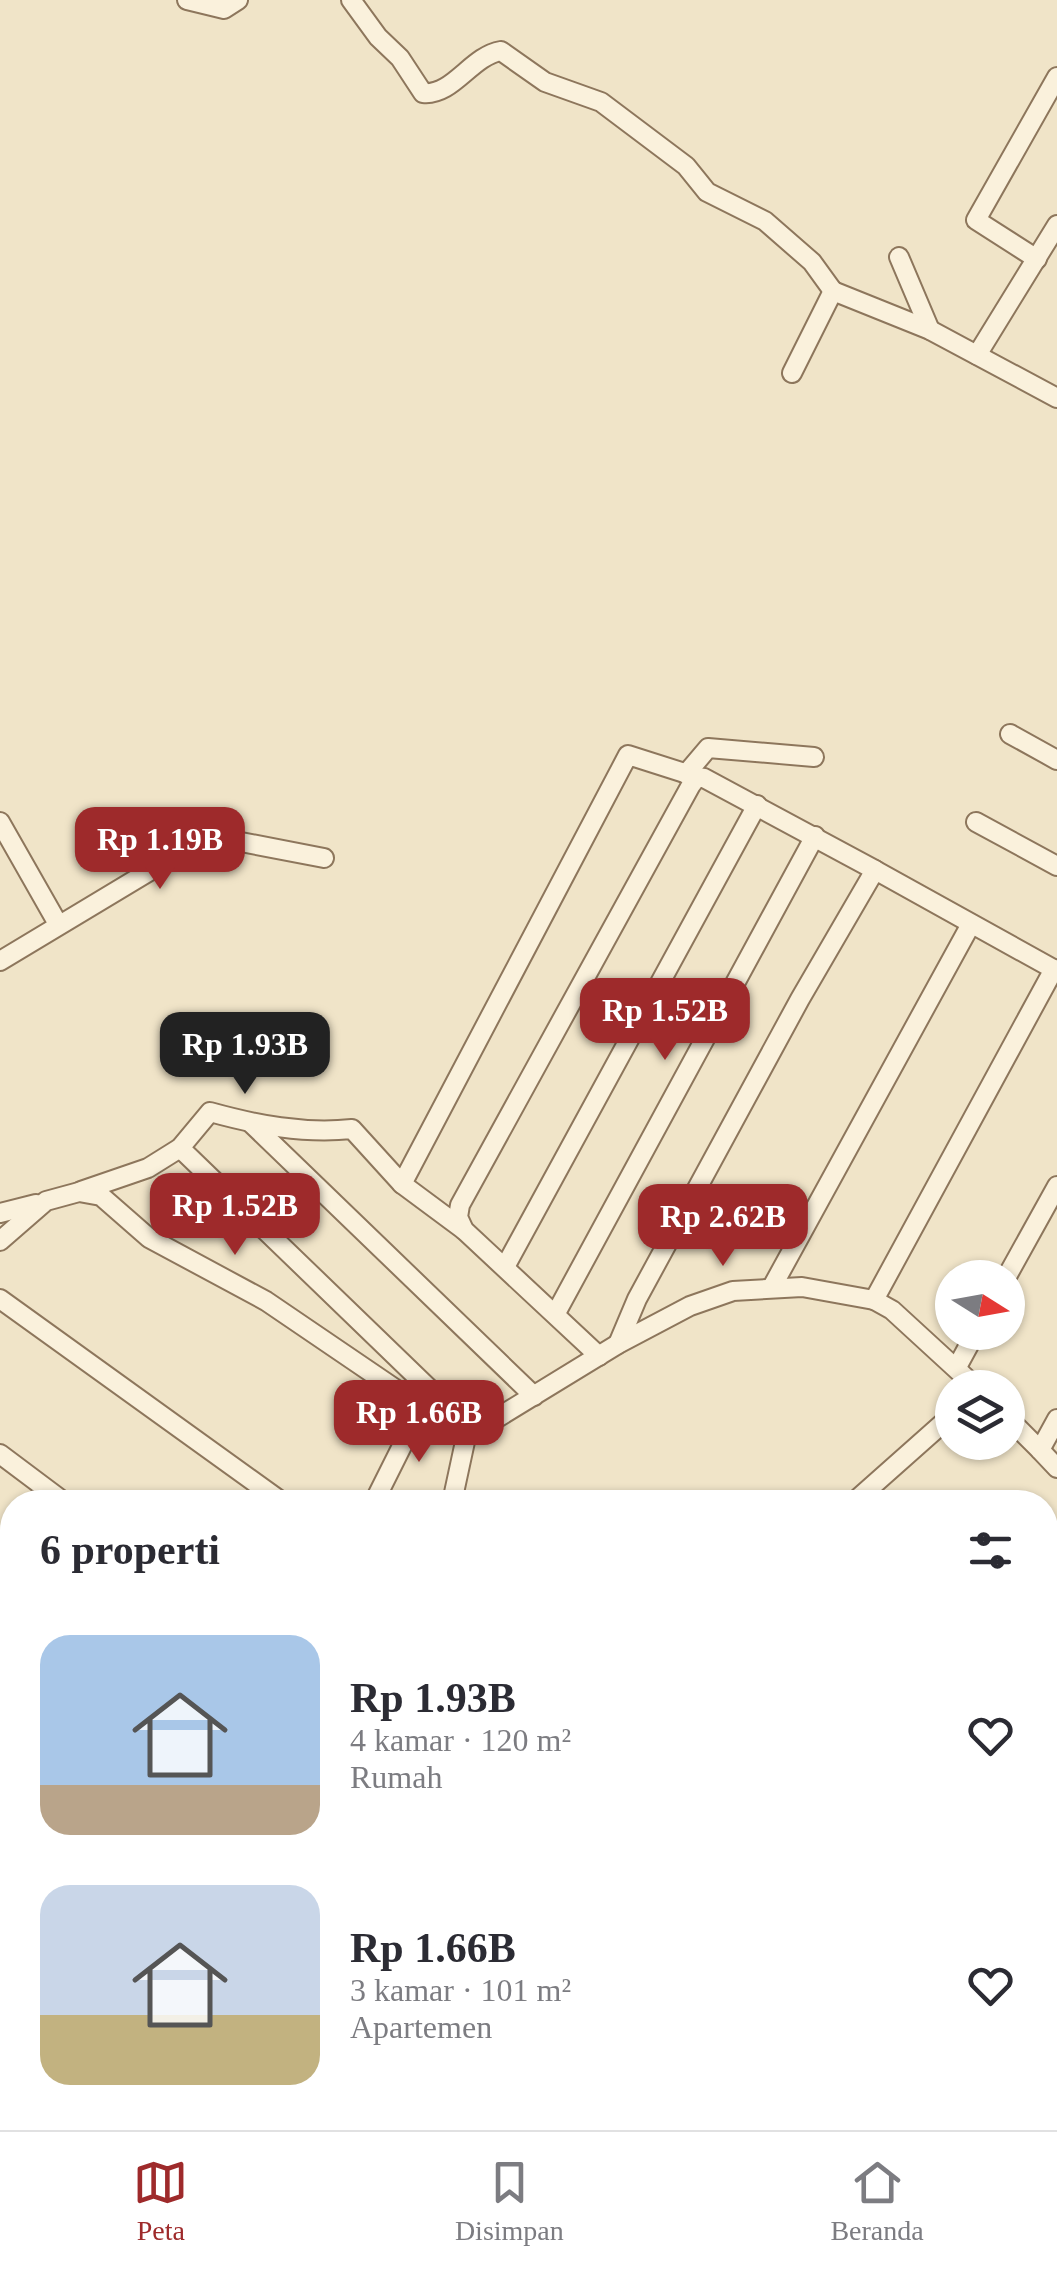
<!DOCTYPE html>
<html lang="id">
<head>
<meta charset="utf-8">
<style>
  :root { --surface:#fff; --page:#f7f7f7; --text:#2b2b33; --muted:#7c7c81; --line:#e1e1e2; --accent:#9e2a2b }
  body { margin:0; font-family:"Times New Roman",serif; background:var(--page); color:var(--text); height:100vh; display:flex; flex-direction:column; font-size:38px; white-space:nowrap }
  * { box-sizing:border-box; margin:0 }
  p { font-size:32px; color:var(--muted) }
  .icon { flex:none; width:55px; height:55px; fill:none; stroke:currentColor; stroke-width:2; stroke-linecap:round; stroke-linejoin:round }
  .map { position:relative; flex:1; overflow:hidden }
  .drawer { position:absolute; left:0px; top:1490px; width:1058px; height:640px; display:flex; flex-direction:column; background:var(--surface); border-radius:40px 40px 0 0; box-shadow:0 2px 8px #0004 }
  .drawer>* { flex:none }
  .needle { width:65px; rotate:101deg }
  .fabs { position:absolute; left:935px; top:1260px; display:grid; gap:20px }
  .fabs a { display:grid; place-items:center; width:90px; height:90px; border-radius:50%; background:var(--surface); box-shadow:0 2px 8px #0004; font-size:50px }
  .price { position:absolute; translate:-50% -85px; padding:0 22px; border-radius:20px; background:var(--accent); color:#fff; font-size:32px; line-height:65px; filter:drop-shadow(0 2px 5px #0008) }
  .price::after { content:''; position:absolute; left:50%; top:60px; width:30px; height:22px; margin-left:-15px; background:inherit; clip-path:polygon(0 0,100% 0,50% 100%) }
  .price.on { background:#222; color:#fff }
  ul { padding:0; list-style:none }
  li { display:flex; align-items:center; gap:30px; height:250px; padding:0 40px }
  li span { display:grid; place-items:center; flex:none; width:280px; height:200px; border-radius:30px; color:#555 }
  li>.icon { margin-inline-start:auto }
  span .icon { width:120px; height:120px; fill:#fffc; stroke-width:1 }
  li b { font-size:42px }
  h2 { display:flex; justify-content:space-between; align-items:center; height:120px; padding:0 40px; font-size:42px }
  .tabs { display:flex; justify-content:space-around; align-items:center; height:140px; border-top:2px solid var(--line); background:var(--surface); font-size:28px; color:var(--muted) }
  .tabs a { display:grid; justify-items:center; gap:5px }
  .tabs .on { color:var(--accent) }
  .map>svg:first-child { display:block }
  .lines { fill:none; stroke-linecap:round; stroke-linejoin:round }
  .minor-casing { stroke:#8d765c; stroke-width:22 }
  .minor { stroke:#faf1dc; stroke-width:18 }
</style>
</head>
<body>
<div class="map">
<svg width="1057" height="2130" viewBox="0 0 1057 2130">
  <rect width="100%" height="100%" fill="#f0e4c8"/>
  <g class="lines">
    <g class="minor-casing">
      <g id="minor">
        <polyline points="187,0 224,9 238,0"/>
        <path d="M351 0 378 37 400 58 423 93C453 96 471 56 501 51L545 82 601 102 686 166 707 192 765 221 812 262 833 291"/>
        <polyline points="899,257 930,330"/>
        <polyline points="1037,259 976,220 1057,77"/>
        <polyline points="977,355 1057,225"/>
        <polyline points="792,373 833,291 930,330 1057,398"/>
        <polyline points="1010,734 1057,760"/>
        <polyline points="686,774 708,748 814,757"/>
        <polyline points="0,822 58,924"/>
        <polyline points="976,822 1057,866"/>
        <polyline points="0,961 173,857 198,837 220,838 324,858"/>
        <polyline points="252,1124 534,1396"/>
        <polyline points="180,1148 474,1432"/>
        <path d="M81 1191 148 1168 180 1148 210 1112C257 1125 303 1134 352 1129L402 1184"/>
        <polyline points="0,1213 36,1204"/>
        <polyline points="464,1230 402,1184 628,755 697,777"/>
        <polyline points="0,1241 46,1201 79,1192 101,1196 149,1238 266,1301 466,1437"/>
        <polyline points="505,1267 757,805"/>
        <polyline points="1006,1278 1057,1186"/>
        <polyline points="772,1287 971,924"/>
        <polyline points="0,1299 282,1502"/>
        <polyline points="874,1300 1054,969"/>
        <polyline points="556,1313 815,836"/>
        <polyline points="618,1344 637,1299 800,999 875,870 1057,971"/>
        <polyline points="599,1356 464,1230 458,1217 460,1205 691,785 697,777 704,778 875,870"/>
        <polyline points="957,1367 976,1332"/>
        <polyline points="1008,1418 1040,1450 1057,1419"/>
        <polyline points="1040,1450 1057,1468"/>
        <polyline points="0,1454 64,1502"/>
        <polyline points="374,1502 422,1406"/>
        <polyline points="452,1502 466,1437 618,1344 690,1306 733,1291 802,1287 874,1300 892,1310 977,1388"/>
        <polyline points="854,1502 952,1415"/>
        <polyline points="0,1617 12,1627"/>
        <polyline points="1045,1725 1057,1724"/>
        <polyline points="1045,2039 1057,2034"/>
        <polyline points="753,2118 755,2130"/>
        <polyline points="94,2130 97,2118"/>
        <polyline points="784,2130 825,2118"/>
      </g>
    </g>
    <use href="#minor" class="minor"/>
  </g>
</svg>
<div class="fabs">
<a><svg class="needle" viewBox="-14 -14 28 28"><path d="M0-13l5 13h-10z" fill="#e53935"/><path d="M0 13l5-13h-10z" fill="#7c7c81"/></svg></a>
<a><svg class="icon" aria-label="layers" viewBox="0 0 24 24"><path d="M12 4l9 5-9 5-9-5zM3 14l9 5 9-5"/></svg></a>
</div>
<b class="price" style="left:160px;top:892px">Rp 1.19B</b>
<b class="price" style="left:665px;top:1063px">Rp 1.52B</b>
<b class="price on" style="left:245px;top:1097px">Rp 1.93B</b>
<b class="price" style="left:235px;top:1258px">Rp 1.52B</b>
<b class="price" style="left:723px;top:1269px">Rp 2.62B</b>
<b class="price" style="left:419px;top:1465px">Rp 1.66B</b>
<section class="drawer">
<h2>6 properti<svg class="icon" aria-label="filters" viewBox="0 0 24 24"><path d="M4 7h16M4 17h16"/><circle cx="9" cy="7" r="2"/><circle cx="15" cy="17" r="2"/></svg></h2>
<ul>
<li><span style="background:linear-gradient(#a9c7e8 75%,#b9a48a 0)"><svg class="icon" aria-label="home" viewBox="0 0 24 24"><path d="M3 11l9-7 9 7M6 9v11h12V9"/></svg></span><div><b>Rp 1.93B</b><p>4 kamar · 120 m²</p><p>Rumah</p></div><svg class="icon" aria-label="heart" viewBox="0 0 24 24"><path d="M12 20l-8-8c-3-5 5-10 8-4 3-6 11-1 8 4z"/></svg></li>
<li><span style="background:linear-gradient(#c9d6e8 65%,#c2b280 0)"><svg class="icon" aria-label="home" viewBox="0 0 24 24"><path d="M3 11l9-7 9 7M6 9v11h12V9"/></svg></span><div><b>Rp 1.66B</b><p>3 kamar · 101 m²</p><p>Apartemen</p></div><svg class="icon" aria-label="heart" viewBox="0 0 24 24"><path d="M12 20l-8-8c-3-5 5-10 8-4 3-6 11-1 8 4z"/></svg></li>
</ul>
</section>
</div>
<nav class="tabs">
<a class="on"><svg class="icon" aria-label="map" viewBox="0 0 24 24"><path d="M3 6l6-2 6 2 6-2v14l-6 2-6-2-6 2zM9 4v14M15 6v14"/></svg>Peta</a>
<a><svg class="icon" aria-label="saved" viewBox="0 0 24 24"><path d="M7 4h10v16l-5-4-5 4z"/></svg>Disimpan</a>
<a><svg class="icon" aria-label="home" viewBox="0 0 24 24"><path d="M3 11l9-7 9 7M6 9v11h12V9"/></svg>Beranda</a>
</nav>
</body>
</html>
